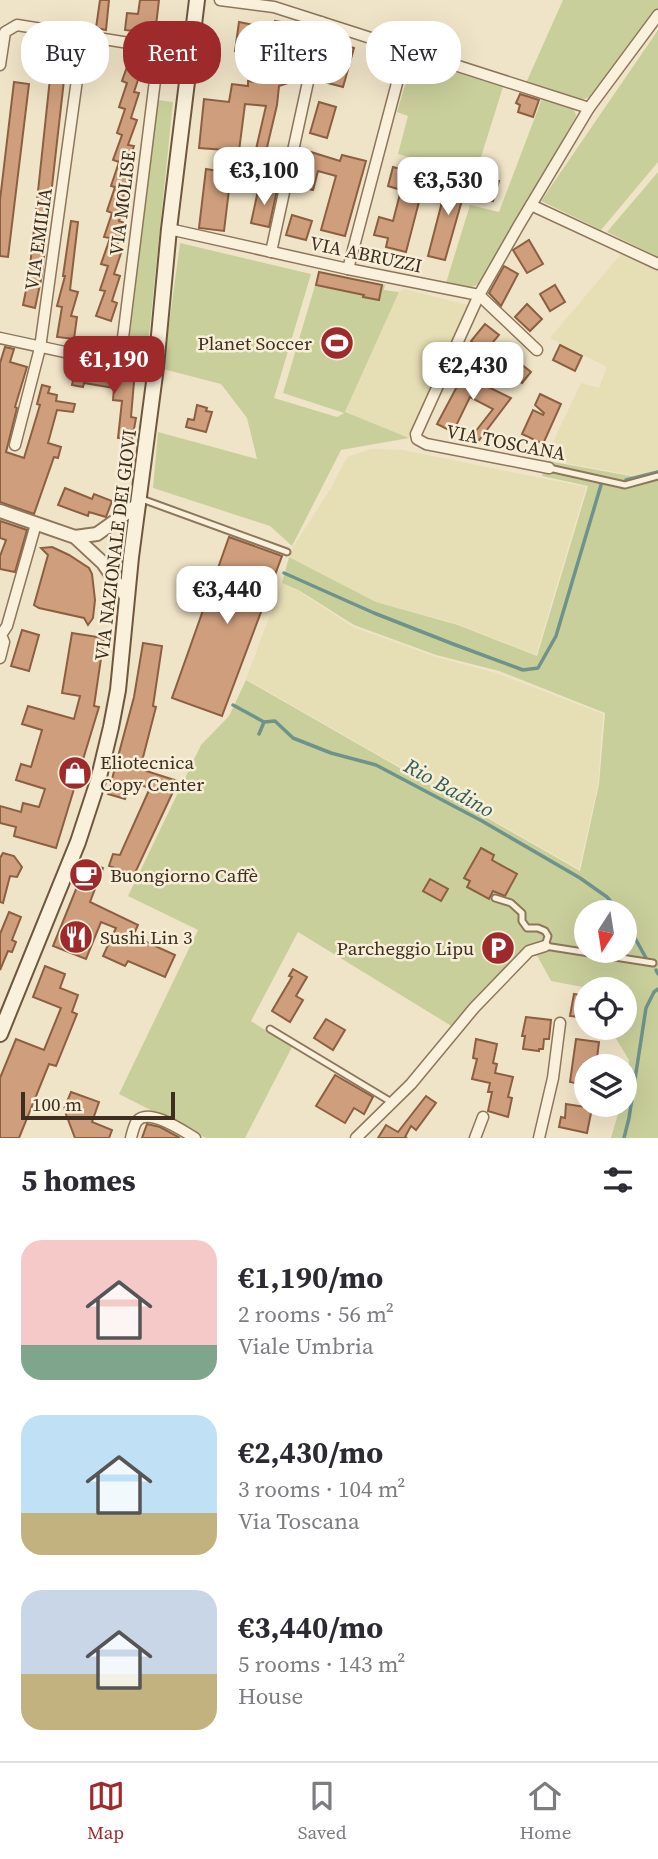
<!DOCTYPE html>
<html lang="en">
<head>
<meta charset="utf-8">
<style>
  :root { --surface:#fff; --page:#f7f7f7; --text:#2b2b33; --muted:#7c7c81; --line:#e1e1e2; --accent:#9e2a2b }
  body { margin:0; font-family:"Source Serif 4",serif; background:var(--page); color:var(--text); height:100vh; display:flex; flex-direction:column; font-size:26px; white-space:nowrap }
  * { box-sizing:border-box; margin:0 }
  p { font-size:23px; color:var(--muted) }
  .icon { flex:none; width:38px; height:38px; fill:none; stroke:currentColor; stroke-width:2; stroke-linecap:round; stroke-linejoin:round }
  .map { position:relative; height:1138px; overflow:hidden }
  .drawer { display:flex; flex-direction:column; background:var(--surface); flex:1 }
  .drawer>* { flex:none }
  .banner { position:absolute; left:21px; top:21px; width:616px; height:63px; display:flex; gap:14px }
  .needle { width:46px; rotate:192deg }
  .controls { position:absolute; left:574px; top:900px; display:grid; gap:14px }
  .controls a { display:grid; place-items:center; width:63px; height:63px; border-radius:50%; background:var(--surface); box-shadow:0 7px 28px #0002; font-size:35px }
  .scale { position:absolute; left:21px; bottom:18px; width:154px; box-sizing:border-box; padding-left:7px; border:4px solid #3d2e20; border-top:0; font-size:19px; line-height:24px; white-space:nowrap; color:#3d2e20; -webkit-text-stroke:5px #f7eed8; paint-order:stroke }
  .price { position:absolute; translate:-50% -60px; padding:0 16px; border-radius:14px; background:#fff; color:#222; font-size:23px; line-height:46px; filter:drop-shadow(0 2px 4px #0008) }
  .price::after { content:''; position:absolute; left:50%; top:42px; width:21px; height:16px; margin-left:-10px; background:inherit; clip-path:polygon(0 0,100% 0,50% 100%) }
  .price.on { background:var(--accent); color:#fff }
  ul { padding:0; list-style:none }
  li { display:flex; align-items:center; gap:21px; height:175px; padding:0 21px }
  li span { display:grid; place-items:center; flex:none; width:196px; height:140px; border-radius:21px; color:#555 }
  li>.icon { margin-inline-start:auto }
  span .icon { width:84px; height:84px; fill:#fffc; stroke-width:1 }
  li b { font-size:30px }
  h2 { display:flex; justify-content:space-between; align-items:center; height:84px; padding:0 21px; font-size:30px }
  .tag { padding:0 24px; border-radius:28px; background:var(--surface); box-shadow:0 7px 28px #0002; font-size:24px; line-height:63px }
  .tag.on { background:var(--accent); color:#fff }
  .tab-bar { display:flex; justify-content:space-around; align-items:center; height:98px; border-top:2px solid var(--line); background:var(--surface); font-size:19px; color:var(--muted) }
  .tab-bar a { display:grid; justify-items:center; gap:4px }
  .tab-bar .on { color:var(--accent) }
  .map>svg:first-child { display:block }
  .farmland { fill:#e6deb5 }
  .green { fill:#c9cf9b; fill-rule:evenodd }
  .lines { fill:none; stroke-linecap:round; stroke-linejoin:round }
  .stream { stroke:#6f938a; stroke-width:3.5 }
  .building { fill:#cf9f7d; stroke:#8d5f41; stroke-width:2 }
  .service-casing { stroke:#8d765c; stroke-width:9 }
  .minor-casing { stroke:#8d765c; stroke-width:13 }
  .tertiary-casing { stroke:#8d765c; stroke-width:16 }
  .secondary-casing { stroke:#6f573f; stroke-width:18 }
  .service { stroke:#faf1dc; stroke-width:5 }
  .minor { stroke:#faf1dc; stroke-width:10 }
  .tertiary { stroke:#faf1dc; stroke-width:12 }
  .secondary { stroke:#faf1dc; stroke-width:14 }
  .labels { text-anchor:middle; stroke-width:5; stroke-linejoin:round; paint-order:stroke }
  .street-label { font-size:19px; fill:#3d2e20; stroke:#f7eed8 }
  .poi-label { font-size:19px; fill:#3d2e20; stroke:#f7eed8; text-anchor:start }
  .water-label { font-size:21px; font-style:italic; fill:#2f5d5a; stroke:#f7eed8 }
</style>
</head>
<body>
<div class="map">
<svg width="658" height="1138" viewBox="0 0 658 1138">
  <rect width="100%" height="100%" fill="#f0e4c8"/>
  <g class="farmland">
    <polygon points="621,254 658,270 658,470 636,476 545,459 581,383 599,388 607,367 550,338"/>
    <polygon points="404,289 468,305 409,438 345,413 399,292"/>
    <polygon points="371,449 403,450 586,487 536,655 458,624 376,602 290,557 293,547 331,488 347,457"/>
    <polygon points="282,583 300,592 353,627 436,657 496,673 603,714 598,784 579,869 246,679"/>
  </g>
  <g class="green">
    <path d="M563 0H658V9L596 96C574 105 547 91 526 83Z"/>
    <polygon points="658,30 658,162 601,230 541,201"/>
    <polygon points="413,59 503,87 475,176 398,154 408,116 397,112"/>
    <path d="M543 96C556 100 574 101 576 116L483 282 470 288 446 283 470 205 499 212Z"/>
    <polygon points="157,100 173,102 148,345 141,355 130,354 128,348"/>
    <polygon points="658,172 658,257 607,232"/>
    <polygon points="180,243 311,274 274,398 337,417 344,413 283,393 319,272 385,285 384,290 399,292 345,412 409,438 341,450 292,546 270,526 153,488 158,432 257,459 247,418 221,384 163,369"/>
    <path d="M548 461 636 477 658 470V1138H611L621 1104H625L629 1060 609 1027H625V989H593L551 981 533 948 453 1027 298 932 251 1021 292 1047 245 1138H206L119 1094 198 930 128 896 201 745 229 716 246 680 580 871 599 784 605 713 499 671 436 655 354 625 300 591 282 583 289 557 376 602 458 625 537 656 588 486 542 476ZM586 912H625V950H586Z"/>
  </g>
  <g class="lines">
    <g class="stream">
      <polyline points="626,480 658,472"/>
      <polyline points="284,573 374,613 453,644 523,670 538,668 556,636 601,485"/>
      <polyline points="233,705 264,722"/>
      <polyline points="259,734 264,722 275,721 293,738 331,753 376,765 482,821 580,878 607,897 620,912"/>
      <polyline points="625,920 646,958"/>
      <polyline points="656,970 658,974"/>
      <polyline points="624,1138 629,1118 646,1008 654,992 658,989"/>
    </g>
  </g>
  <g class="building">
    <polygon points="100,0 109,0 106,30 96,28"/>
    <polygon points="140,0 159,0 155,34 125,30 127,13 138,14"/>
    <polygon points="275,21 294,24 290,46 271,43"/>
    <polygon points="239,22 254,25 251,52 235,51"/>
    <polygon points="335,43 354,48 343,87 324,82"/>
    <polygon points="257,62 290,65 288,83 279,86 277,105 260,177 250,175 266,106 245,104 239,151 199,148 204,99 229,102 232,84 248,86 248,81 255,82"/>
    <polygon points="128,64 142,68 134,92 139,93 131,118 137,120 128,145 134,146 125,171 131,172 123,197 127,198 119,221 125,223 116,248 122,250 114,274 120,276 112,301 117,303 111,321 96,316 105,291 100,290 108,266 101,264 110,238 104,237 112,213 107,211 115,187 111,186 119,162 113,160 122,135 117,133 125,109 119,107 127,83 122,81"/>
    <polygon points="51,69 65,71 42,275 35,308 23,305 29,276"/>
    <polygon points="14,82 29,84 8,257 0,256 0,200"/>
    <polygon points="520,94 539,100 533,117 518,112 520,105 516,103"/>
    <polygon points="319,102 336,107 327,138 310,133"/>
    <polygon points="311,152 340,161 342,155 366,161 345,236 321,230 336,176 318,171 313,190 299,187 303,169 306,170"/>
    <polygon points="410,161 428,167 406,252 386,247 388,238 374,235 379,217 393,221 401,190 388,186 393,167 408,171"/>
    <polygon points="206,169 231,173 224,231 199,228"/>
    <polygon points="449,175 468,179 445,260 428,256"/>
    <polygon points="486,178 499,181 493,201 481,198"/>
    <polygon points="259,186 277,190 269,227 251,223"/>
    <polygon points="292,215 312,221 306,240 286,235"/>
    <polygon points="71,221 78,222 70,290 78,292 71,316 77,317 74,339 57,337 62,307 57,306 65,276 63,276"/>
    <polygon points="529,240 543,264 527,273 513,250"/>
    <polygon points="504,266 518,274 501,306 489,293"/>
    <polygon points="319,272 382,285 379,300 363,297 364,295 316,285"/>
    <polygon points="555,285 565,302 550,311 540,294"/>
    <polygon points="527,304 542,319 530,331 515,317"/>
    <polygon points="485,324 499,335 493,342 531,372 522,383 471,341"/>
    <polygon points="560,345 582,356 575,371 553,360"/>
    <polygon points="5,347 14,349 10,362 27,367 15,407 17,408 6,452 24,458 40,405 37,404 42,385 50,387 48,393 57,395 56,401 75,404 73,412 57,410 48,443 61,447 58,458 54,457 34,514 0,502 0,363"/>
    <polygon points="470,362 485,370 478,382 511,398 477,443 468,441 493,409 470,397 453,432 437,424"/>
    <polygon points="75,371 129,376 134,382 131,417 136,418 132,440 118,438 122,401 113,400 114,388 84,383 83,387 72,385"/>
    <polygon points="540,394 561,404 543,444 522,434 533,410 543,415 544,413 535,405"/>
    <polygon points="197,405 207,408 206,411 212,412 206,432 186,427 188,419 194,420"/>
    <polygon points="65,488 92,499 94,494 112,501 106,517 89,512 88,516 58,505"/>
    <polygon points="0,521 27,530 15,572 0,569 0,556 6,540 0,538"/>
    <polygon points="229,537 282,556 222,716 172,698"/>
    <polygon points="52,547 69,555 89,568 92,574 95,600 93,618 88,625 84,618 39,608 34,605 48,555 41,548"/>
    <polygon points="22,630 39,635 29,671 11,666"/>
    <polygon points="72,633 104,638 94,706 99,707 56,848 14,836 16,827 0,823 0,806 21,812 23,803 39,807 45,789 16,780 21,764 31,767 42,730 22,724 28,706 74,719 80,696 62,693"/>
    <polygon points="143,643 162,646 153,706 156,707 140,769 178,781 134,875 109,866 113,854 120,855 150,788 131,782 125,799 108,794 134,697"/>
    <polygon points="481,848 494,855 492,860 517,874 505,896 493,891 489,899 467,887 470,881 464,878"/>
    <polygon points="3,853 14,856 22,867 17,877 10,876 3,903 0,902 0,858"/>
    <polygon points="92,864 103,868 90,902 138,925 133,936 175,955 165,977 128,961 125,966 103,956 116,928 101,922 86,959 53,946 85,867"/>
    <polygon points="430,879 448,889 441,901 423,891"/>
    <polygon points="9,912 21,917 12,940 16,942 12,952 8,951 0,970 0,934"/>
    <polygon points="45,966 65,974 60,988 78,995 72,1012 77,1014 56,1066 49,1064 19,1138 0,1138 0,1078 16,1039 44,1050 61,1008 33,997"/>
    <polygon points="293,969 307,977 296,996 303,1000 290,1022 272,1011 292,977 289,976"/>
    <polygon points="574,994 586,996 586,1018 570,1016"/>
    <polygon points="526,1017 551,1020 549,1039 544,1039 543,1049 539,1049 539,1051 523,1049 525,1036 522,1036"/>
    <polygon points="326,1019 345,1030 333,1050 314,1038"/>
    <polygon points="476,1039 497,1044 493,1063 497,1064 495,1073 513,1077 508,1097 512,1098 508,1117 488,1111 492,1092 488,1092 490,1083 472,1079 477,1059 473,1058"/>
    <polygon points="576,1039 599,1042 596,1066 586,1066 586,1085 570,1082"/>
    <polygon points="335,1075 373,1097 364,1114 354,1108 345,1123 316,1106"/>
    <polygon points="71,1092 99,1102 92,1122 112,1130 109,1138 75,1138 64,1109"/>
    <polygon points="426,1096 436,1103 416,1130 411,1126 405,1137 407,1138 378,1138 386,1125 398,1132"/>
    <polygon points="566,1104 592,1108 587,1133 559,1127 561,1117 565,1118"/>
    <polygon points="147,1124 160,1127 180,1138 142,1138"/>
  </g>
  <g class="lines">
    <g class="service-casing">
      <g id="service">
        <polyline points="549,468 625,485 658,476"/>
        <polyline points="139,498 287,552"/>
        <polyline points="495,898 511,903 522,913 522,921 527,928 538,928 545,931 548,936 545,946 653,963"/>
        <polyline points="270,1029 393,1103"/>
      </g>
    </g>
    <g class="minor-casing">
      <g id="minor">
        <polyline points="220,0 274,7 589,108"/>
        <polyline points="0,65 5,32 17,25 191,53"/>
        <polyline points="531,205 658,264"/>
        <polyline points="169,229 348,269 479,295 537,350"/>
        <polyline points="271,252 321,22"/>
        <polyline points="348,269 406,49"/>
        <polyline points="0,338 97,359 156,367"/>
        <polyline points="120,362 159,48"/>
        <polyline points="15,445 40,348 83,36"/>
        <polyline points="549,468 426,444 417,439 416,434 479,295 519,225 589,108 658,15"/>
        <polyline points="0,658 4,642 1,635 7,626 36,524"/>
        <path d="M131 1138C132 1134 134 1125 137 1121 149 1107 183 1131 195 1138"/>
        <polyline points="356,1138 411,1084 474,1008 529,951 545,946"/>
        <polyline points="475,1138 483,1117"/>
        <polyline points="539,1138 553,1078 560,1023"/>
      </g>
    </g>
    <g class="tertiary-casing">
      <g id="tertiary">
        <polyline points="0,511 75,537 103,563 127,598"/>
        <polyline points="75,537 97,534 139,504"/>
      </g>
    </g>
    <g class="secondary-casing">
      <polyline id="secondary" points="0,1034 78,842 98,781 111,727 118,690 131,557 156,367 169,229 197,0"/>
    </g>
    <use href="#service" class="service"/>
    <use href="#minor" class="minor"/>
    <use href="#tertiary" class="tertiary"/>
    <use href="#secondary" class="secondary"/>
  </g>
  <defs>
    <g id="stadium-disc" transform="scale(1.75)"><circle r="9.5" fill="#9e2a2b" stroke="#f7eed8"/><path d="M0-5a6.5 5 0 1 0 0 10a6.5 5 0 1 0 0-10ZM-3.5-1.8h7v3.6h-7Z" fill="#fff"/></g>
    <g id="shop-disc" transform="scale(1.75)"><circle r="9.5" fill="#9e2a2b" stroke="#f7eed8"/><path d="M-5-2.5h2.3a2.7 3.5 0 0 1 5.4 0H5L5.5 6h-11ZM-1.5-2.5h3a1.5 2.3 0 0 0-3 0Z" fill="#fff"/></g>
    <g id="cafe-disc" transform="scale(1.75)"><circle r="9.5" fill="#9e2a2b" stroke="#f7eed8"/><path d="M-5.5-4.5H6V0H3Q3 3.5 0 3.5H-2.5Q-5.5 3.5-5.5 0ZM3-3.2v2h1.7v-2ZM-6 4.5H4V6H-6Z" fill="#fff"/></g>
    <g id="restaurant-disc" transform="scale(1.75)"><circle r="9.5" fill="#9e2a2b" stroke="#f7eed8"/><path d="M-5-6h1v4h1v-4h1v4h1v-4h1v5L-1.5 .5V6h-2V.5L-5-1ZM5-6V6H3V1.5H1.5Q1.5-4 5-6Z" fill="#fff"/></g>
    <g id="parking-disc" transform="scale(1.75)"><circle r="9.5" fill="#9e2a2b" stroke="#f7eed8"/><path d="M-3.5-5.5H1a3.5 3.5 0 0 1 0 7H-1V5.5H-3.5ZM-1-3.4V-.6H.8a1.4 1.4 0 0 0 0-2.8Z" fill="#fff"/></g>
  </defs>
  <g fill-rule="evenodd">
    <use href="#stadium-disc" x="337" y="343"/>
    <use href="#shop-disc" x="75" y="773"/>
    <use href="#cafe-disc" x="86" y="875"/>
    <use href="#restaurant-disc" x="76" y="937"/>
    <use href="#parking-disc" x="498" y="948"/>
  </g>
  <g class="labels">
    <g class="street-label">
      <text transform="translate(122 203) rotate(-83)" y="7">VIA MOLISE</text>
      <text transform="translate(38 239) rotate(-82)" y="7">VIA EMILIA</text>
      <text transform="translate(366 254) rotate(12)" y="7">VIA ABRUZZI</text>
      <text transform="translate(506 442) rotate(11)" y="7">VIA TOSCANA</text>
      <text transform="translate(115 545) rotate(-83)" y="7">VIA NAZIONALE DEI GIOVI</text>
    </g>
    <g class="poi-label">
      <text x="312" y="350" text-anchor="end">Planet Soccer</text>
      <text x="100" y="769">Eliotecnica<tspan x="100" dy="22">Copy Center</tspan></text>
      <text x="110" y="882">Buongiorno Caffè</text>
      <text x="100" y="944">Sushi Lin 3</text>
      <text x="474" y="955" text-anchor="end">Parcheggio Lipu</text>
    </g>
    <g class="water-label">
      <text transform="translate(449 788) rotate(29)" y="7">Rio Badino</text>
    </g>
  </g>
</svg>
<div class="controls">
<a><svg class="needle" viewBox="-14 -14 28 28"><path d="M0-13l5 13h-10z" fill="#e53935"/><path d="M0 13l5-13h-10z" fill="#7c7c81"/></svg></a>
<a><svg class="icon" aria-label="locate" viewBox="0 0 24 24"><circle cx="12" cy="12" r="6"/><path d="M12 2v4M12 18v4M2 12h4M18 12h4"/></svg></a>
<a><svg class="icon" aria-label="layers" viewBox="0 0 24 24"><path d="M12 4l9 5-9 5-9-5zM3 14l9 5 9-5"/></svg></a>
</div>
<div class="scale">100 m</div>
<b class="price" style="left:264px;top:207px">€3,100</b>
<b class="price" style="left:448px;top:217px">€3,530</b>
<b class="price on" style="left:114px;top:396px">€1,190</b>
<b class="price" style="left:473px;top:402px">€2,430</b>
<b class="price" style="left:227px;top:626px">€3,440</b>
<div class="banner">
<a class="tag">Buy</a>
<a class="tag on">Rent</a>
<a class="tag">Filters</a>
<a class="tag">New</a>
</div>
</div>
<section class="drawer">
<h2>5 homes<svg class="icon" aria-label="filters" viewBox="0 0 24 24"><path d="M4 7h16M4 17h16"/><circle cx="9" cy="7" r="2"/><circle cx="15" cy="17" r="2"/></svg></h2>
<ul>
<li><span style="background:linear-gradient(#f6c9c9 75%,#7fa58c 0)"><svg class="icon" aria-label="home" viewBox="0 0 24 24"><path d="M3 11l9-7 9 7M6 9v11h12V9"/></svg></span><div><b>€1,190/mo</b><p>2 rooms · 56 m²</p><p>Viale Umbria</p></div></li>
<li><span style="background:linear-gradient(#bfe0f5 70%,#c2b280 0)"><svg class="icon" aria-label="home" viewBox="0 0 24 24"><path d="M3 11l9-7 9 7M6 9v11h12V9"/></svg></span><div><b>€2,430/mo</b><p>3 rooms · 104 m²</p><p>Via Toscana</p></div></li>
<li><span style="background:linear-gradient(#c9d6e8 60%,#c2b280 0)"><svg class="icon" aria-label="home" viewBox="0 0 24 24"><path d="M3 11l9-7 9 7M6 9v11h12V9"/></svg></span><div><b>€3,440/mo</b><p>5 rooms · 143 m²</p><p>House</p></div></li>
</ul>
</section>
<nav class="tab-bar">
<a class="on"><svg class="icon" aria-label="map" viewBox="0 0 24 24"><path d="M3 6l6-2 6 2 6-2v14l-6 2-6-2-6 2zM9 4v14M15 6v14"/></svg>Map</a>
<a><svg class="icon" aria-label="saved" viewBox="0 0 24 24"><path d="M7 4h10v16l-5-4-5 4z"/></svg>Saved</a>
<a><svg class="icon" aria-label="home" viewBox="0 0 24 24"><path d="M3 11l9-7 9 7M6 9v11h12V9"/></svg>Home</a>
</nav>
</body>
</html>
